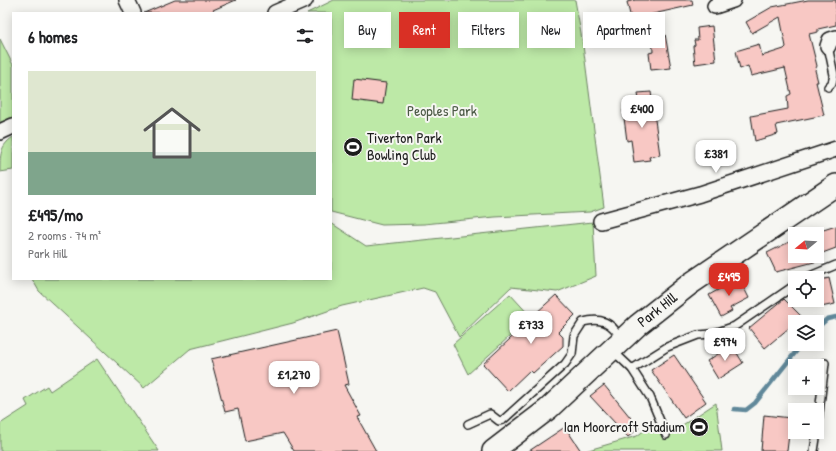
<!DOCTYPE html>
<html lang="en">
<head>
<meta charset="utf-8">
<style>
  :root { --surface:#fff; --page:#f6f6f6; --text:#202124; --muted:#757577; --accent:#d93025 }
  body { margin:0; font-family:"Patrick Hand",sans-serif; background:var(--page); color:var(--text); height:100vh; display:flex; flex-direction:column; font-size:15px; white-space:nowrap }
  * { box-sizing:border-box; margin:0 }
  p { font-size:13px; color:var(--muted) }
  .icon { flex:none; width:22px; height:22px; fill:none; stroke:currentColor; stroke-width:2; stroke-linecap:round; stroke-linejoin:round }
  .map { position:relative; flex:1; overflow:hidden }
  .sheet { position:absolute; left:12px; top:12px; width:320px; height:268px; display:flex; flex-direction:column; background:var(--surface); border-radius:0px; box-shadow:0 2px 10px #0003 }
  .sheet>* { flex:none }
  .guide { position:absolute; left:344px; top:12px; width:380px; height:36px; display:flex; gap:8px }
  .needle { width:26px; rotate:252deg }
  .buttons { position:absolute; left:788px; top:227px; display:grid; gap:8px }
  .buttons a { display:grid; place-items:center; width:36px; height:36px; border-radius:0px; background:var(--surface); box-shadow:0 2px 10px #0003; font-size:20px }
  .price { position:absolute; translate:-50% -34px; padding:0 9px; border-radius:8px; background:#fff; color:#222; font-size:13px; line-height:26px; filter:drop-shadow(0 1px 2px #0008) }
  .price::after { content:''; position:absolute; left:50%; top:24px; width:12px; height:9px; margin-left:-6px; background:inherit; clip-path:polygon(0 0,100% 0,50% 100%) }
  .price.current { background:var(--accent); color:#fff }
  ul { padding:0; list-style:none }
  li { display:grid; align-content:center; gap:8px; height:212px; padding:0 16px }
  li span { display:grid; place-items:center; height:124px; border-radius:0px; color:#555 }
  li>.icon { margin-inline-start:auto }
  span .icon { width:72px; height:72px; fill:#fffc; stroke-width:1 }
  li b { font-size:17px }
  h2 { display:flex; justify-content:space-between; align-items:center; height:48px; padding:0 16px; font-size:17px }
  .pill { padding:0 14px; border-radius:0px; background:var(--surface); box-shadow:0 2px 10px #0003; font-size:14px; line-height:36px }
  .pill.current { background:var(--accent); color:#fff }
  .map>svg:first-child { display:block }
  .green { fill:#bde9a7; stroke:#6c8262 }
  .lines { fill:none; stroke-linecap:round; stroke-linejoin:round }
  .stream { stroke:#60889a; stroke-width:4.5 }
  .building { fill:#f8c8c4; stroke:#1c1c1c }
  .lane-casing { stroke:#1c1c1c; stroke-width:10 }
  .street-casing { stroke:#1c1c1c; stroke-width:18 }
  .secondary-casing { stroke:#1c1c1c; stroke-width:24 }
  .lane { stroke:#f6f6f2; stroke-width:7 }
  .street { stroke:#f6f6f2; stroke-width:15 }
  .secondary { stroke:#f6f6f2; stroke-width:21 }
  .labels { text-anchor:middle; stroke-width:4; stroke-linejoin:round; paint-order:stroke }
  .park-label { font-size:15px; fill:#4c5a46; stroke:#f6f6f2 }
  .poi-label { font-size:15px; fill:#1c1c1c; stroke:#f6f6f2; text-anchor:start }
  .street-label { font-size:15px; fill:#1c1c1c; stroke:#f6f6f2 }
</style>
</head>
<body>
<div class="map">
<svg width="836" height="451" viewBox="0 0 836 451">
  <rect width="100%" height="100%" fill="#f6f6f2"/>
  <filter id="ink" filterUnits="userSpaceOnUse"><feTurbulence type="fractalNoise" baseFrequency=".025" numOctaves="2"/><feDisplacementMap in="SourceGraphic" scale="8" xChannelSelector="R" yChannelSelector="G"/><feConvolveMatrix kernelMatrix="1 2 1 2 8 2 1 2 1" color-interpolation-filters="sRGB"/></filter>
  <g filter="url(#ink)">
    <g class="green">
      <polygon points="334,0 575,0 583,45 604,207 590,212 495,217 424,224 382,225 331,212 331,13 307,13"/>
      <polygon points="0,39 13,65 13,117 0,123"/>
      <path d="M13 137V170L0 172C0 155 0 146 13 137Z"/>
      <polygon points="593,222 596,276 557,292 511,287 459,337 435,292 423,288 342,306 293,323 190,349 144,388 39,291 32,279 331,279 331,223 366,246"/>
      <polygon points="510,294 531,317 468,374 453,344"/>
      <polygon points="97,359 159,451 0,451 0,424 28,406 25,400 47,386 50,391"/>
      <polygon points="716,403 722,451 585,451 637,436 654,423 658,432 672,432"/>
    </g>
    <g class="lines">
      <g class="stream">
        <polyline points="817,328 827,319 836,317"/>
        <polyline points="734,409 746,410 755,403 802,344"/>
      </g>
    </g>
    <g class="building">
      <polygon points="175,0 236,0 213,10 214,13 144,13"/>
      <polygon points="635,0 692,0 693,5 631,19 627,2"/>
      <polygon points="808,0 836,0 836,25 818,29 818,32 809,34 817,66 815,70 818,82 816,82 824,115 776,125 778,134 755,141 751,116 788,109 787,96 791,94 785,68 751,76 748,66 740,69 736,51 759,44 762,56 784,49 786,47 780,17 752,33 746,22 772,7"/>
      <polygon points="712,26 716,61 695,64 693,46 695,45 694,40 698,40 697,28"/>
      <polygon points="665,34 671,68 651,70 649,53 653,52 652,35"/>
      <polygon points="354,79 386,83 383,104 352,100"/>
      <polygon points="651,92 660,155 649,157 650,160 634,162 631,140 627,141 623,110 640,108 638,93"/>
      <polygon points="836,226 836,248 817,255 817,232"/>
      <polygon points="795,239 795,256 821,256 822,260 776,272 767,253"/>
      <polygon points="739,278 749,298 730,308 732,311 721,317 709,295"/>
      <polygon points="829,278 835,304 821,307 817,281"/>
      <polygon points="556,295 575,315 558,332 563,337 563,346 533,373 530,370 508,391 483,364 536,315 535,314"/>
      <polygon points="784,299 802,317 765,348 749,328"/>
      <polygon points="337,331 349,384 344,385 361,416 357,417 376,451 294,451 283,433 245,441 238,409 225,412 211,359"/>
      <polygon points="732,345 743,363 718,379 707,361"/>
      <polygon points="674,355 706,402 684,418 651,370"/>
      <polygon points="604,385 639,428 628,437 590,396"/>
      <polygon points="764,415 791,418 787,451 761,451"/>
      <polygon points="565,427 581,451 529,451"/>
    </g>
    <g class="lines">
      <g class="lane-casing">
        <g id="lane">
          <polyline points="828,87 832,83 834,75 828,46"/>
          <polyline points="805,278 836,265"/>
          <polyline points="613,351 632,369 650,397 666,435"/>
          <polyline points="632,369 667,347 698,335 712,334 735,326 795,285"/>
          <path d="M468 424 490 414 499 421 503 420 565 364 572 354 574 336 583 322C601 317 611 322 621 338"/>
          <polyline points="817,429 825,363"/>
          <polyline points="814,451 817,432"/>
        </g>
      </g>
      <g class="street-casing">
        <g id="street">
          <polyline points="127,0 133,13"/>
          <polyline points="715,6 733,0"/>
          <polyline points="275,13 305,0"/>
          <polyline points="828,46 830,40 836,38"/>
          <polyline points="0,132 13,126"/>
          <polyline points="601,221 700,194 836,149"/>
        </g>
      </g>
      <g class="secondary-casing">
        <g id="secondary">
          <path id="s1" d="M493 451 548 409 638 325 690 284 836 185"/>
        </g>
      </g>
      <use href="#lane" class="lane"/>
      <use href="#street" class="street"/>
      <use href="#secondary" class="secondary"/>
    </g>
  </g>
  <defs>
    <g id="stadium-disc" transform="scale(1)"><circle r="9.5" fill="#1c1c1c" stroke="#f6f6f2"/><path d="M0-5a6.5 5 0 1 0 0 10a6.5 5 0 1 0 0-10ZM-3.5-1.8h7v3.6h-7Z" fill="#fff"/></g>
  </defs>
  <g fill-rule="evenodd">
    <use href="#stadium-disc" x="353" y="147"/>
    <use href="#stadium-disc" x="699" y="427"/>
  </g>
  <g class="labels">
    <g class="park-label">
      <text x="442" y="116">Peoples Park</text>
    </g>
    <g class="poi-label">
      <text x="367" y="143">Tiverton Park<tspan x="367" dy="17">Bowling Club</tspan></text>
      <text x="685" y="432" text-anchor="end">Ian Moorcroft Stadium</text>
    </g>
    <g class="street-label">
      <text dy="5" stroke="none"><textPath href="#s1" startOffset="217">Park Hill</textPath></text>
    </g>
  </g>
</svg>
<div class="buttons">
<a><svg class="needle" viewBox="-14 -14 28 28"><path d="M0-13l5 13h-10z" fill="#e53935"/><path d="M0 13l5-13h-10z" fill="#757577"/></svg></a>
<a><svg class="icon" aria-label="locate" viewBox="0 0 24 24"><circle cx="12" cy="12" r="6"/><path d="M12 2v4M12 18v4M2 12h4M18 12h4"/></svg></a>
<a><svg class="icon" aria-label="layers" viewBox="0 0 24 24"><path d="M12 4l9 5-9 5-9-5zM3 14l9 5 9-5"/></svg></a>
<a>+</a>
<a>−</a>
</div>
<b class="price" style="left:642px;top:129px">£400</b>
<b class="price" style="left:716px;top:174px">£381</b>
<b class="price current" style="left:729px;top:297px">£495</b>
<b class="price" style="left:531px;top:345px">£733</b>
<b class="price" style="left:725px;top:362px">£974</b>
<b class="price" style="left:294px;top:395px">£1,270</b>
<div class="guide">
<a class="pill">Buy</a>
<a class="pill current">Rent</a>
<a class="pill">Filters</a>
<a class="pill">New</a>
<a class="pill">Apartment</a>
</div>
<section class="sheet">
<h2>6 homes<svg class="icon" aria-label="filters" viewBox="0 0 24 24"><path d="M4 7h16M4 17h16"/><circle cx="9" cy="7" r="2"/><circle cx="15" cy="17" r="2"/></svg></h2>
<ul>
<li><span style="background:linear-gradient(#dfe7d0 65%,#7fa58c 0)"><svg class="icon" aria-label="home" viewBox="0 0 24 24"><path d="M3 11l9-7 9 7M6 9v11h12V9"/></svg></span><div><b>£495/mo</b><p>2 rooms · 74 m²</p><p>Park Hill</p></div></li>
</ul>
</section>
</div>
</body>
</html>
